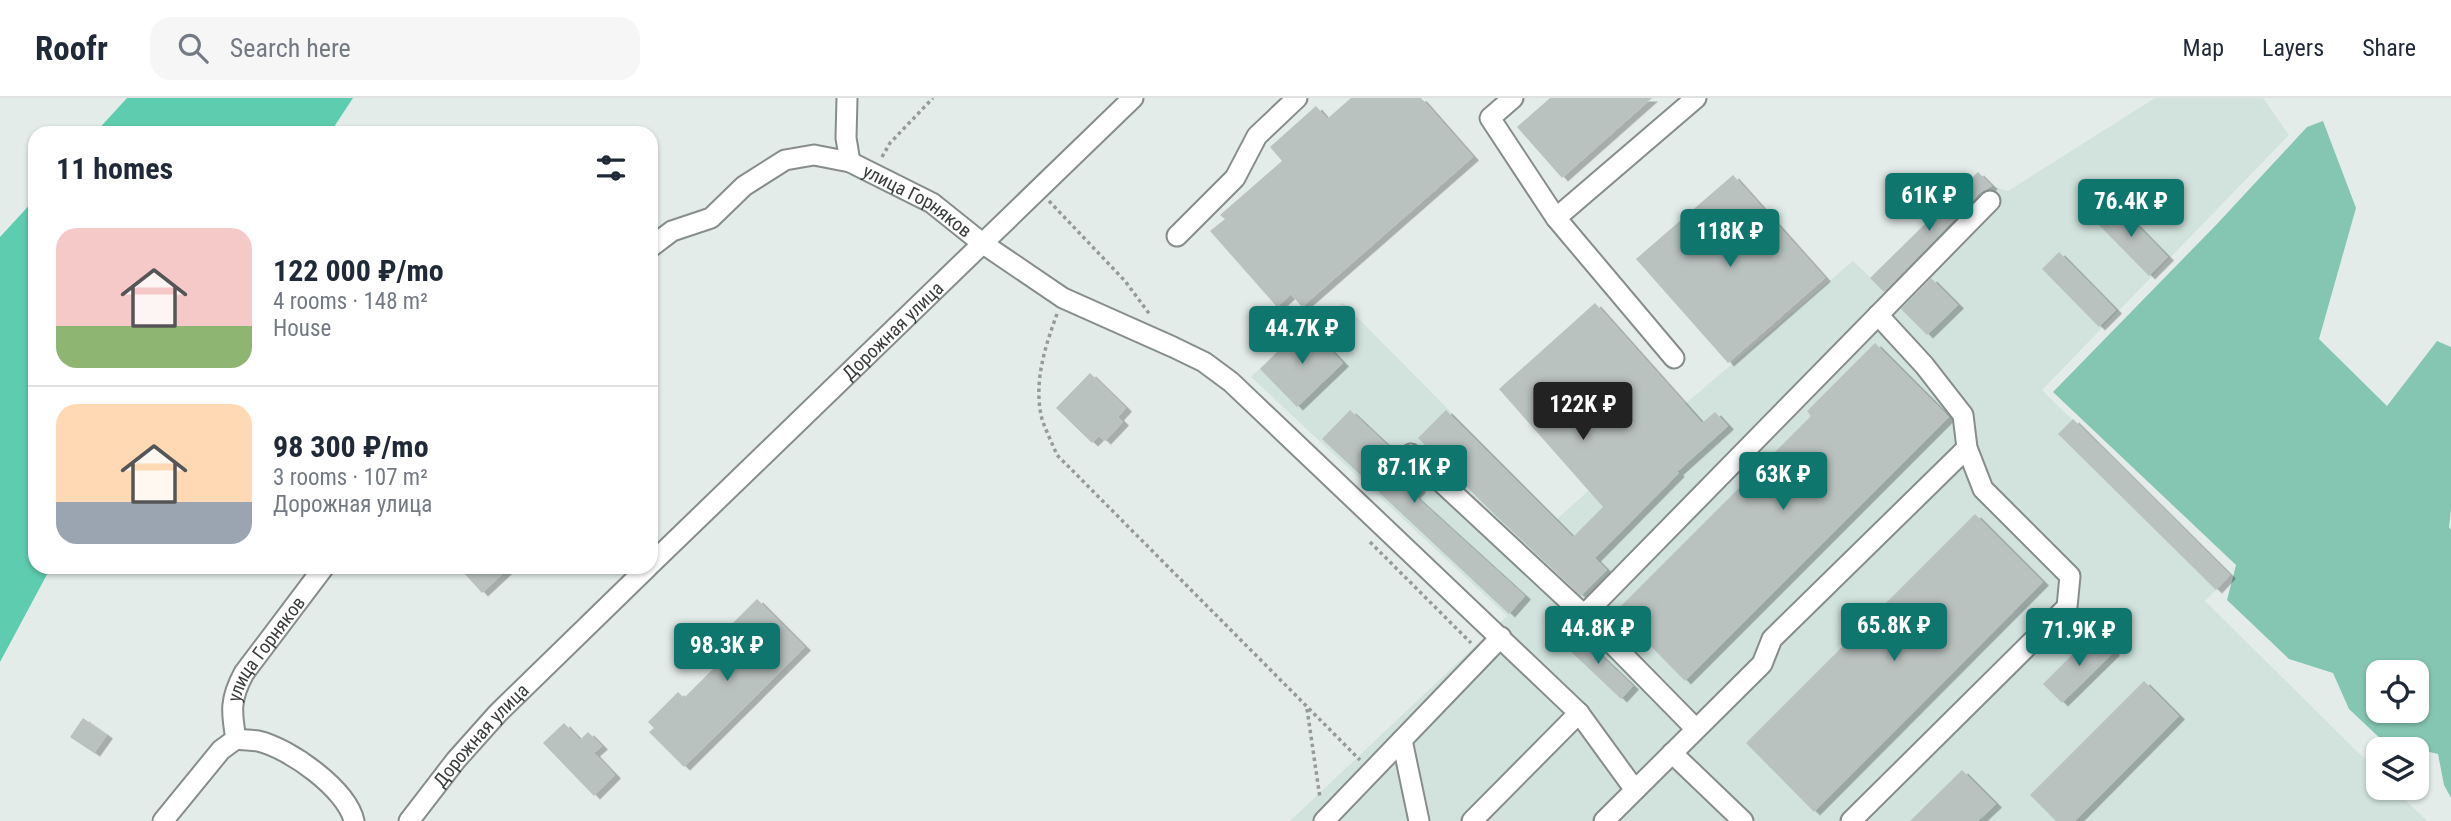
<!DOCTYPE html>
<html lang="en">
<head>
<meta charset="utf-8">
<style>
  :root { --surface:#fff; --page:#f6f6f7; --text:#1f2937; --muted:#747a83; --line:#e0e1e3; --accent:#0f766e }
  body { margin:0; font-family:"Roboto Condensed",sans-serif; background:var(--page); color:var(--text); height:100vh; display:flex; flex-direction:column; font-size:26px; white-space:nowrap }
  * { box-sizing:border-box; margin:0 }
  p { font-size:23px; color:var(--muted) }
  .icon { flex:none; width:38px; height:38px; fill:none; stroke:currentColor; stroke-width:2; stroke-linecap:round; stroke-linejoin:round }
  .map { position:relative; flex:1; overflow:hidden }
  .panel { position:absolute; left:28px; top:28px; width:630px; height:448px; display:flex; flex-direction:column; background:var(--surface); border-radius:21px; box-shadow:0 2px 5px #0004 }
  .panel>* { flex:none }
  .fabs { position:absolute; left:2366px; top:562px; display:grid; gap:14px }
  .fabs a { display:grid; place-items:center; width:63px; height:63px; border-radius:14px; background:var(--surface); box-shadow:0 2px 5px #0004; font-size:35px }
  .price { position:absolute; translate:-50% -60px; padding:0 16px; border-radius:7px; background:var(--accent); color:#fff; font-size:23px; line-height:46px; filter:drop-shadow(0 2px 4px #0008) }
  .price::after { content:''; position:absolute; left:50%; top:42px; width:21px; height:16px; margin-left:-10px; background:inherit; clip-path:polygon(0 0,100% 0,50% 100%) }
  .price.selected { background:#222; color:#fff }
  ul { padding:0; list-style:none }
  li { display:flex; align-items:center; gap:21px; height:175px; padding:0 28px }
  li+li { border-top:2px solid var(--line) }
  li span { display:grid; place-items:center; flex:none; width:196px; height:140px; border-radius:21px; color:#555 }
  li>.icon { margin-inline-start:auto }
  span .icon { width:84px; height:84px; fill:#fffc; stroke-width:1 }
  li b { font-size:30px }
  h2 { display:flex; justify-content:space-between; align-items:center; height:84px; padding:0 28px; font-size:30px }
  header { display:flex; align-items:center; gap:42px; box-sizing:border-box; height:98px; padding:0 35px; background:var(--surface); border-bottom:2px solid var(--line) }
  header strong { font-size:33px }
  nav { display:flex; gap:38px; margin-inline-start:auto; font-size:24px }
  .search { width:490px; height:63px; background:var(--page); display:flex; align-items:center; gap:18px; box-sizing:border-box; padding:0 24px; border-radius:21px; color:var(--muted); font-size:26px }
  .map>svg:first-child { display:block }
  .built { fill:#d2e3dd }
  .green { fill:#85c6b2; fill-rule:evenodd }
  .water { fill:#5eccae }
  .building { fill:#bac2c0; filter:url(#shadow) }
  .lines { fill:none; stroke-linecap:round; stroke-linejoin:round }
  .minor-casing { stroke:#868d8b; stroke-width:23 }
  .path { stroke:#959b99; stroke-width:3.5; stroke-dasharray:3.5 3.5; stroke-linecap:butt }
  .minor { stroke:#fff; stroke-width:19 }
  .labels { text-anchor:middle; stroke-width:5; stroke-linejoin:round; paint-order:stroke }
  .street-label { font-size:19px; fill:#3a3d3c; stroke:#e3ece9 }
</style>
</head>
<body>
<header>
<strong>Roofr</strong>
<div class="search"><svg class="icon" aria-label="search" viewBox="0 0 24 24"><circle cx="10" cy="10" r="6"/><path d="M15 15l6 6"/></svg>Search here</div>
<nav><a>Map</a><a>Layers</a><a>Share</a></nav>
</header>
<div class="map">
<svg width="2451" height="723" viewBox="0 0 2451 723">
  <defs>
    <filter id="shadow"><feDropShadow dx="6" dy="3.5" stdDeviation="0" flood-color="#0004"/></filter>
  </defs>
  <rect width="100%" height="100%" fill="#e3ece9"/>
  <polygon class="built" points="2155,0 2263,0 2289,37 2042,292 2230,477 2205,503 2378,674 2378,690 2393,690 2427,723 1290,723 1507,518 1251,279 1306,226 1343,205 1557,421 1685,306 1853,163 1871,180 1978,74 1992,88 2008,93"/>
  <path class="green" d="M2323 23 2356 110 2319 241 2387 308 2437 243 2451 249V411L2449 429 2451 432V700L2444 687 2438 656 2383 643 2349 611 2333 575 2289 561 2227 502 2236 467 2053 294 2217 126 2307 29ZM2378 574H2417V612H2378Z"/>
  <g class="water">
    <polygon points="127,0 353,0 330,35 95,35"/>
    <polygon points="35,101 35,469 51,469 0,564 0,139"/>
  </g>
  <g class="building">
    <polygon points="1351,0 1421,0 1473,59 1302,209 1291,196 1277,209 1210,133 1225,121 1220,117 1282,63 1270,49 1316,8 1327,21"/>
    <polygon points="1550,0 1652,0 1562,80 1517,29"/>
    <polygon points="1978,74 1992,88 1981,94 1884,194 1870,180"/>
    <polygon points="1733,77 1825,180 1728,265 1636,161"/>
    <polygon points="2113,103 2168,159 2149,178 2094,122"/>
    <polygon points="2059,154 2116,212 2099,229 2042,171"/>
    <polygon points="1931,180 1958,207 1927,237 1901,211"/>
    <polygon points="1595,205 1702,325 1715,314 1728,328 1677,374 1679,375 1595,460 1607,472 1581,498 1496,418 1418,340 1446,312 1573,439 1603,409 1499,291"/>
    <polygon points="1306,226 1343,265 1297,309 1260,271"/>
    <polygon points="1875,245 1949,319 1685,583 1616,513 1811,318 1807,313"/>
    <polygon points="1090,275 1126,310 1118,319 1123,324 1105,343 1099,338 1092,345 1056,310"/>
    <polygon points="1350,312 1397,356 1391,363 1420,391 1414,397 1525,498 1509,516 1322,341"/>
    <polygon points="2073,321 2230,477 2216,492 2058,336"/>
    <polygon points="1975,416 2043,484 1814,714 1746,645"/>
    <polygon points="471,469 510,469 482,495 464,475"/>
    <polygon points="757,501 805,549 684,669 649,634 654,630 648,624 678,594 684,600 729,555 716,542"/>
    <polygon points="1576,534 1633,588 1621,601 1564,547"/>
    <polygon points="2095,534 2114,554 2062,605 2043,586"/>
    <polygon points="2144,583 2179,618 2075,723 2056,723 2030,697"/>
    <polygon points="83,620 107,637 94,655 70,639"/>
    <polygon points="564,625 580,642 588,634 602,648 594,655 615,677 594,698 543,645"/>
    <polygon points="1962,672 1996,706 1978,723 1910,723"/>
  </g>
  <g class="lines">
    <g class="minor-casing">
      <g id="minor">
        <polyline points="847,0 846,40 850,64"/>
        <polyline points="1513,0 1490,20 1556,120 1674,260"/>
        <polyline points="1556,120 1696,0"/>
        <polyline points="1177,138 1235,80 1257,38 1297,0"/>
        <path id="s1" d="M651 149 672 133 711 120 744 88 785 62 814 57 850 64 932 105 982 145 1063 200 1173 249 1204 264 1231 284 1579 615 1635 692"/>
        <polyline points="1411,356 1584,517 1696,631"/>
        <path id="s2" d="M651 466 1133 0"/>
        <polyline points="1584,517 1990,103"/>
        <path id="s3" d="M236 641C231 613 230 601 244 575L324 469"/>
        <polyline points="1402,642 1419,723"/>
        <polyline points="1672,655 1743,723"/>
        <path d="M163 723 221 652 236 641C243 642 251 642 258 643 289 650 347 691 354 723"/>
        <path id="s4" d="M409 723 456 662 498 615 648 469"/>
        <polyline points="1324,723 1501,539"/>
        <polyline points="1472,723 1579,615"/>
        <polyline points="1604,723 1762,566 1772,541 1967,350"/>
        <polyline points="1851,723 2067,509 2070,478 1983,391 1967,350 1963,317 1924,267 1878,217"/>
      </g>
    </g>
    <g class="path">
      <polyline points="882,59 890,45 933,0"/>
      <polyline points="1049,103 1125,183 1151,218"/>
      <path d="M1057 216C1045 249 1033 285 1042 321 1046 333 1052 345 1057 357L1360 662"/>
      <polyline points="1370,444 1471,545"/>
      <polyline points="1307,611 1320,700"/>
    </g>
    <use href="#minor" class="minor"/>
  </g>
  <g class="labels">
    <g class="street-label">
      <text dy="7" stroke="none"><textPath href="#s1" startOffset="306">улица Горняков</textPath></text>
      <text dy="7" stroke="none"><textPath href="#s2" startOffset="336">Дорожная улица</textPath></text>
      <text dy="7" stroke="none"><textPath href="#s3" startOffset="100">улица Горняков</textPath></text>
      <text dy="7" stroke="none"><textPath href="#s4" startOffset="112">Дорожная улица</textPath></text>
    </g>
  </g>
</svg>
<div class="fabs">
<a><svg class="icon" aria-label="locate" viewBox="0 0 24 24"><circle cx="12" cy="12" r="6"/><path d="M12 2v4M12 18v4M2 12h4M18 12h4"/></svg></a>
<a><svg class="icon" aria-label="layers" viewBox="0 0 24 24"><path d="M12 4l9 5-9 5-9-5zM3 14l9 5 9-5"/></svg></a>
</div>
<b class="price" style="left:1929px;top:135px">61K ₽</b>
<b class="price" style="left:2131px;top:141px">76.4K ₽</b>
<b class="price" style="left:1730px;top:171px">118K ₽</b>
<b class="price" style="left:1302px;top:268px">44.7K ₽</b>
<b class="price selected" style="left:1583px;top:344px">122K ₽</b>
<b class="price" style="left:1414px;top:407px">87.1K ₽</b>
<b class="price" style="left:1783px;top:414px">63K ₽</b>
<b class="price" style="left:1894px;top:565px">65.8K ₽</b>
<b class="price" style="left:1598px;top:568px">44.8K ₽</b>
<b class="price" style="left:2079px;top:570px">71.9K ₽</b>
<b class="price" style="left:727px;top:585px">98.3K ₽</b>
<section class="panel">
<h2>11 homes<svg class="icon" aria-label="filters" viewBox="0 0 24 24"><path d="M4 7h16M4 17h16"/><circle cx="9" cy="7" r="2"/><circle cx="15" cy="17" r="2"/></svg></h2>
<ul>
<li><span style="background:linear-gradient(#f6c9c9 70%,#8fb573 0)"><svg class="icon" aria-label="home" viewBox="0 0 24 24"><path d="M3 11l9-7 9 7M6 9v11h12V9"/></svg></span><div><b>122 000 ₽/mo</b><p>4 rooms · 148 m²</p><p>House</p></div></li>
<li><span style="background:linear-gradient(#ffd9b3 70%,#9aa5b1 0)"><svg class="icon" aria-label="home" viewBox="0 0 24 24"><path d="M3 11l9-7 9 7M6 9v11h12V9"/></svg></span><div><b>98 300 ₽/mo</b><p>3 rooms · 107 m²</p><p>Дорожная улица</p></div></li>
</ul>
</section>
</div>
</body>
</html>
